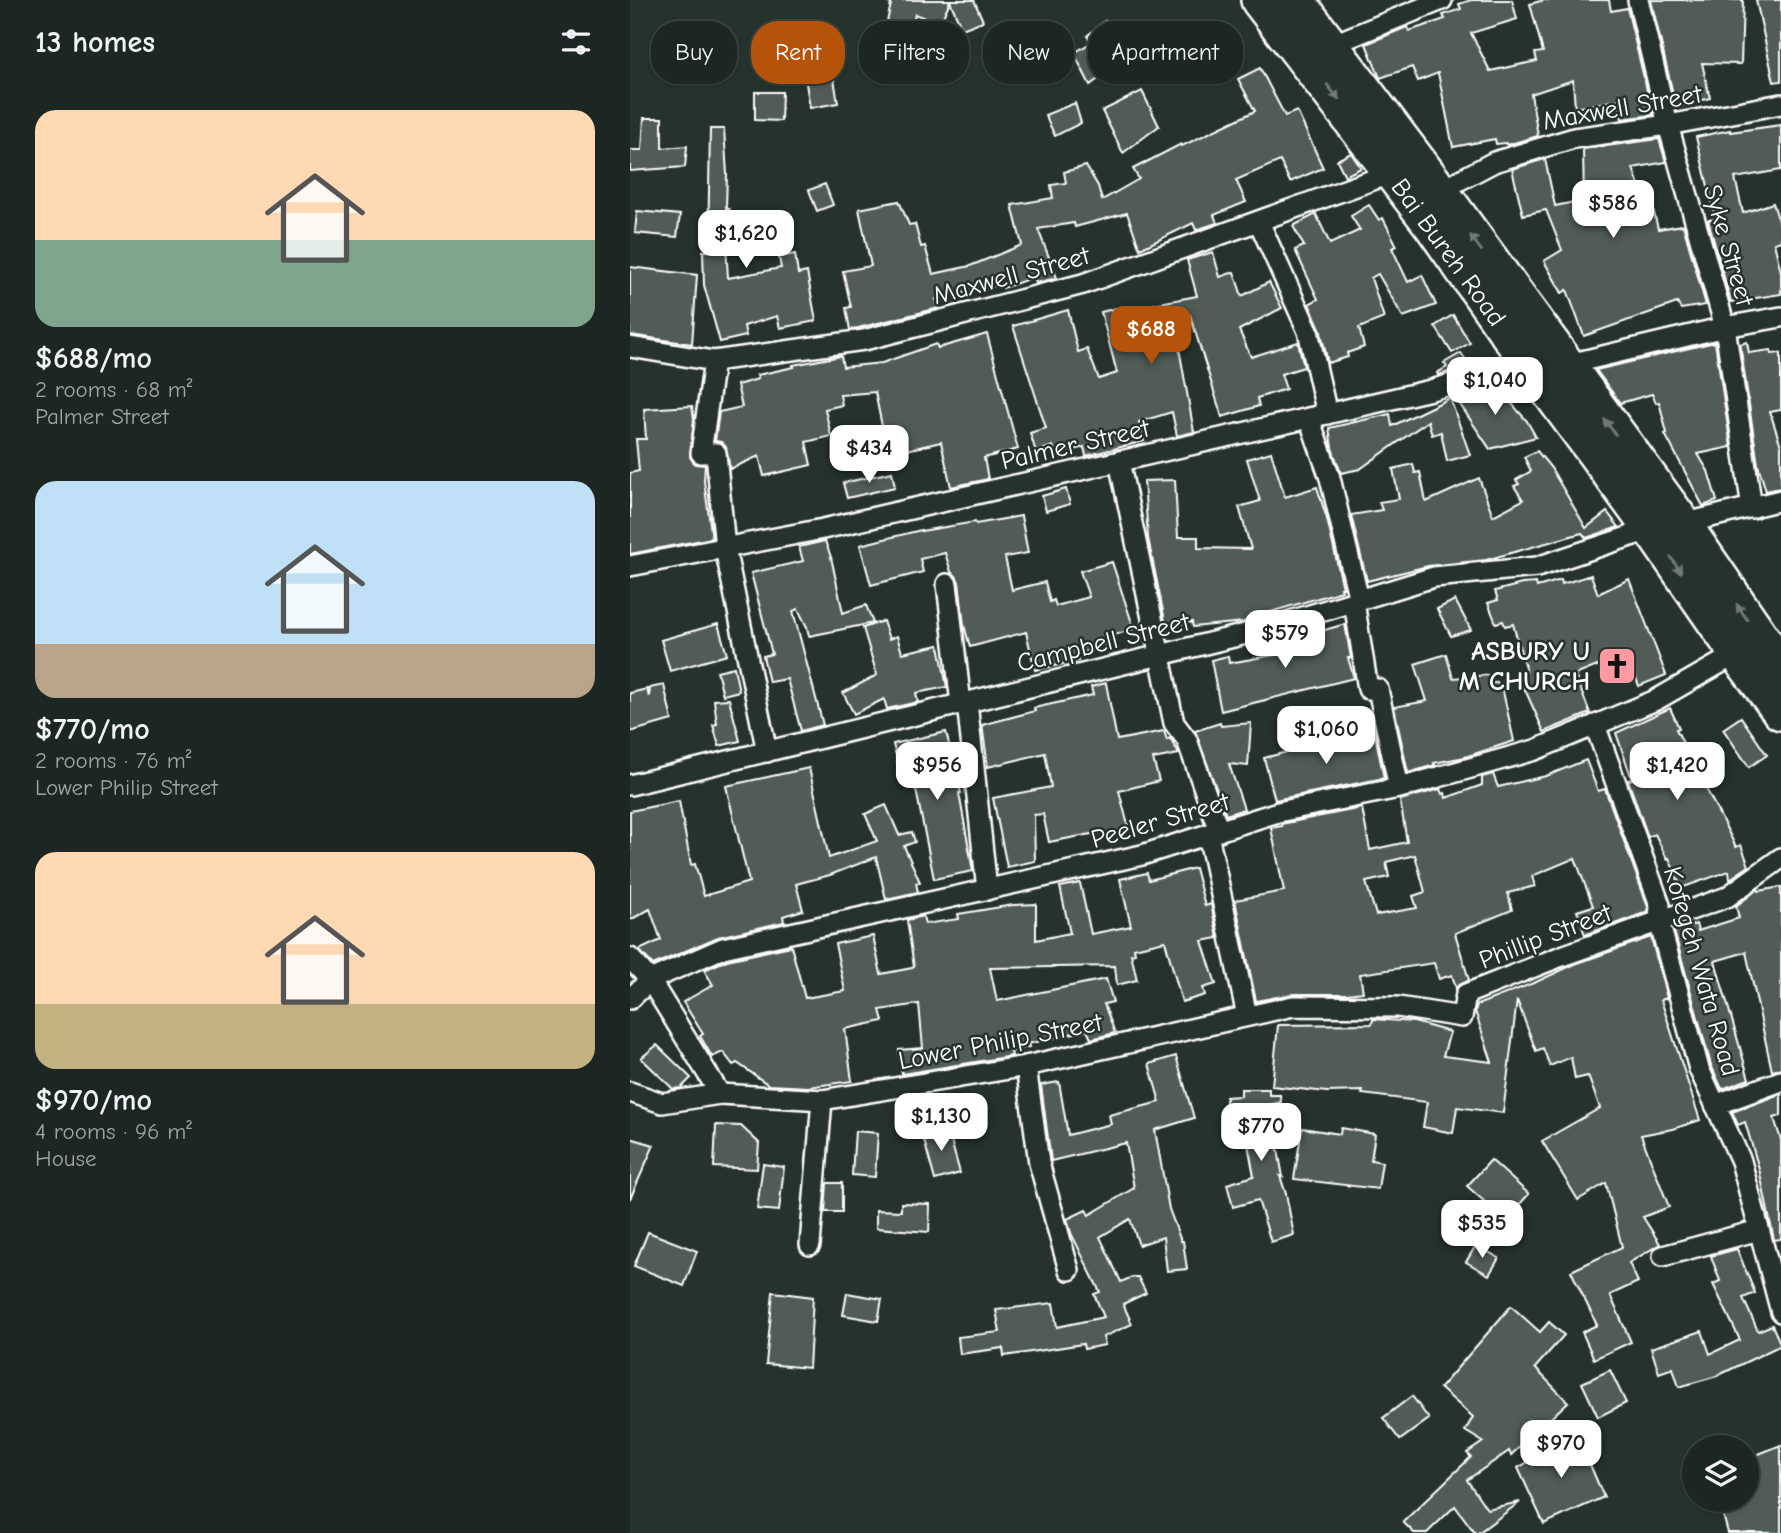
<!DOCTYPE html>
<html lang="en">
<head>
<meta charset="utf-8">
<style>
  :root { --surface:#1c2622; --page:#252e2a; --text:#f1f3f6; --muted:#a0a5a5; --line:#3a4340; --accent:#b45309 }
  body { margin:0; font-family:"Comic Neue",sans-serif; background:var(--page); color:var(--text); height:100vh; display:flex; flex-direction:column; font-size:26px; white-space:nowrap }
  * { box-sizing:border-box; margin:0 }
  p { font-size:23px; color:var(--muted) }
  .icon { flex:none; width:38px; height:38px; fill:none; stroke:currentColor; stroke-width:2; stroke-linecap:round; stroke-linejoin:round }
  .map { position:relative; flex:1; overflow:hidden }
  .sheet { display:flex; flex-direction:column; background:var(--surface); width:630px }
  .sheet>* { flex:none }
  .hud { position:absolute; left:21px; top:21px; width:665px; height:63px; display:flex; gap:14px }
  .controls { position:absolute; left:1052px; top:1435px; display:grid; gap:14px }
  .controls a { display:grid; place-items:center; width:77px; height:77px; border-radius:50%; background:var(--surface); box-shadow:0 2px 5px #0004,0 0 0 2px var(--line); font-size:35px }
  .price { position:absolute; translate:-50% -60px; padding:0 16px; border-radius:14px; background:#fff; color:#222; font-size:23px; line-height:46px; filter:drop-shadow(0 2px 4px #0008) }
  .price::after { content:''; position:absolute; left:50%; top:42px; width:21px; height:16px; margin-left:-10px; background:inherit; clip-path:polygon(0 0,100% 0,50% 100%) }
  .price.active { background:var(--accent); color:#fff }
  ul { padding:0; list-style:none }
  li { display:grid; align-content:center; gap:14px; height:371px; padding:0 35px }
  li span { display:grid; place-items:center; height:217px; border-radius:21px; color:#555 }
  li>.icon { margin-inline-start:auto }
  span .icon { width:126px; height:126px; fill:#fffc; stroke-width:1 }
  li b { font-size:30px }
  h2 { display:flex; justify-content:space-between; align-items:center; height:84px; padding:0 35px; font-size:30px }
  .chip { padding:0 24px; border-radius:28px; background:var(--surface); box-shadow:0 2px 5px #0004,0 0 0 2px var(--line); font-size:24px; line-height:63px }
  .chip.active { background:var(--accent); color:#fff }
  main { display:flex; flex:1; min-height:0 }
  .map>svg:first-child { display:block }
  .building { fill:#515c57; stroke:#fff; stroke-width:2; fill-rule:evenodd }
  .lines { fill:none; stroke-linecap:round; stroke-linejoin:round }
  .street-casing { stroke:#fff; stroke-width:24 }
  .highway-casing { stroke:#fff; stroke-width:42 }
  .street { stroke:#26332d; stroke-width:19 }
  .highway { stroke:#26332d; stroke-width:37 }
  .oneway { fill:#727a76 }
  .labels { text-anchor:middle; stroke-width:5; stroke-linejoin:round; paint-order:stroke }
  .street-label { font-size:26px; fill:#fff; stroke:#26332d }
  .poi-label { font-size:26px; font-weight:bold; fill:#fff; stroke:#26332d; text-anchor:end }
</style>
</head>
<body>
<main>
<section class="sheet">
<h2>13 homes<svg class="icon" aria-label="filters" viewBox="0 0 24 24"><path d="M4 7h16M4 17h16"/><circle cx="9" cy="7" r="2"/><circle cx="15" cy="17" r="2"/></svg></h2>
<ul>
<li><span style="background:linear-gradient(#ffd9b3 60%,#7fa58c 0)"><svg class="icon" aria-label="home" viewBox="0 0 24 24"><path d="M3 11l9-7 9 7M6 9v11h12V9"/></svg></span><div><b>$688/mo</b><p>2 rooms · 68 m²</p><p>Palmer Street</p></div></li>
<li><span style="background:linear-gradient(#bfe0f5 75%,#b9a48a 0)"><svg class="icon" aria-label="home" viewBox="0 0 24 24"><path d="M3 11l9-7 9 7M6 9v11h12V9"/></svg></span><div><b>$770/mo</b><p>2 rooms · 76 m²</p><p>Lower Philip Street</p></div></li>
<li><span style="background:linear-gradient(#ffd9b3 70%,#c2b280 0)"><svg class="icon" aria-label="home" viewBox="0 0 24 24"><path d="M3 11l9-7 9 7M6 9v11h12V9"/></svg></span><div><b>$970/mo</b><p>4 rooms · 96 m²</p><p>House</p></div></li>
</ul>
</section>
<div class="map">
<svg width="1151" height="1533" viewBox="0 0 1151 1533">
  <rect width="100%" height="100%" fill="#26332d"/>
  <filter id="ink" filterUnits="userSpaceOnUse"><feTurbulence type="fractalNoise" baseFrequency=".0143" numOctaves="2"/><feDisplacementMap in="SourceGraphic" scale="14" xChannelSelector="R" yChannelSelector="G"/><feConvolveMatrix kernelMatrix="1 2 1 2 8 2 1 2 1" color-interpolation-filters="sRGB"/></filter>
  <g filter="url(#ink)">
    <g class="building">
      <polygon points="253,0 344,0 353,21 332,29 320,1 310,24 285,14 279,41 254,35 261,4"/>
      <polygon points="841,0 882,0 887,19 841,33 860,71 907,61 905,53 913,52 900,4 914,0 979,0 981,11 997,8 1023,115 992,119 987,100 945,108 943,80 901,94 908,136 877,145 876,143 866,144 865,139 823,147 808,73 788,81 782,67 750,78 736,44 777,27 779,31 815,19 813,15 831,9 829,4"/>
      <polygon points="1021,0 1113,0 1111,64 1072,63 1080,98 1046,107"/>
      <polygon points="1126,0 1151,0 1151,81 1144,82"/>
      <polygon points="475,21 482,30 493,53 479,65 482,69 460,85 444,53 462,42 457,36"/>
      <polygon points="541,48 553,62 542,72 536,72 526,62"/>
      <polygon points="630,68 655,116 667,111 693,168 660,182 650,161 606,180 616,202 584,215 587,223 566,230 563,223 510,249 497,213 445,227 444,223 408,229 427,278 406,283 404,277 373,288 371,283 351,291 350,289 306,299 309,308 220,330 216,308 221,307 213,271 241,266 229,209 269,201 279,225 285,224 291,247 295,246 303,274 340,266 392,245 382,205 423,198 421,185 436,183 434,172 456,166 468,186 472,200 509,179 503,169 551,144 552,146 625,111 608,79"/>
      <polygon points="203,73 208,103 180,108 175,77"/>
      <polygon points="512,91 529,126 493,153 472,111"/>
      <polygon points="125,92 152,92 151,121 125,120"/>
      <polygon points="445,103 451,123 425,136 415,115"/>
      <polygon points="14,118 32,118 32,148 57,146 55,167 0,171 0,150 12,150"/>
      <polygon points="1151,125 1151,170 1105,178 1113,213 1143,203 1151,228 1151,241 1144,243 1151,272 1151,294 1101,302 1078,220 1086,219 1066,137 1100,130 1100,132"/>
      <polygon points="80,129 94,129 97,174 96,209 99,209 100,227 95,227 98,278 151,268 149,257 165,254 168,274 177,272 186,321 150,328 147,316 114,326 116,336 90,342 74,285 73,251 78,251"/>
      <polygon points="1029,139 1036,162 1003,168 1015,202 1021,200 1028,229 1053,225 1076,305 1051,309 1047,303 954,336 937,290 932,293 914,261 932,250 916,210 893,215 882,169 915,159 925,206 954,200 953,149"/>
      <polygon points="721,153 731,168 715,176 707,160"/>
      <polygon points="195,184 203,205 187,211 179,190"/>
      <polygon points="739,205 749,220 753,218 767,246 762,248 778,282 792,275 806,305 773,317 748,274 741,278 754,318 729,328 734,347 717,353 718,357 698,363 690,328 679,304 688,299 665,250 674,246 663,226 686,214 700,244 730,230 721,216"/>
      <polygon points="7,211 50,215 47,237 5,233"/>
      <polygon points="583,252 590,277 604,272 612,296 639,282 652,308 609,330 621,357 668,342 674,367 651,374 656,389 627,398 629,406 592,417 560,315 544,320 564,432 547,436 542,412 509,422 514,441 456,456 454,447 426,455 423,446 406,452 400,433 416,428 383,326 438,310 448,352 457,349 469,379 487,373 471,312 491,307 501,344 530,334 524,304 567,296 557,260"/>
      <polygon points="0,267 67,275 62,344 0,335"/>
      <polygon points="823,315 840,343 822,353 805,326"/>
      <polygon points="357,334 388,449 354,458 358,479 321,487 311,442 268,452 263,429 253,431 245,392 210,395 212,405 195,409 201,436 176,442 181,465 134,476 129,456 100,469 96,447 91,442 85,441 89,412 112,407 107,385 128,379 127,375 164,367 163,365 211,356 213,367 252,363 306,344 308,348"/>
      <polygon points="1085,342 1101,447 1068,454 1078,471 1087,501 1073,506 1035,434 1037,433 1029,402 1026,403 1022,394 990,403 966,370"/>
      <polygon points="1117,342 1119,353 1141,350 1142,354 1151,353 1151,410 1140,412 1151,446 1151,488 1136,491 1128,465 1110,344"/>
      <polygon points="831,353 840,366 808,375 807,373 817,367 814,363"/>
      <polygon points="865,384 897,421 906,437 860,449 825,397 821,397"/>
      <polygon points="820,398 840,455 817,461 811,432 802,435 798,421 730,469 711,473 702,448 699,428 760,414 762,426"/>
      <polygon points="62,406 64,419 60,457 65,464 75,465 74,481 82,538 0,554 0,473 9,471 6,439 16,439 14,409"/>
      <polygon points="907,451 921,468 956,528 977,512 989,527 956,538 952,533 856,560 798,566 737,581 721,515 752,510 749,502 769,499 763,469 783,464 785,473 790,472 796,502 849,478 863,516 893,500 884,486 889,484 886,480 901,471 894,457"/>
      <polygon points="641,452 655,497 687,487 697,519 713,588 711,588 712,591 617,619 617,621 614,622 563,627 562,622 536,626 518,538 514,481 545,480 548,537 568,537 568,548 621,549 609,507 630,501 617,459"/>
      <polygon points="262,472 265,487 217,498 213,483"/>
      <polygon points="436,489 440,504 416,511 412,496"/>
      <polygon points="391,516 398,553 375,557 382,590 415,582 420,602 424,600 426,606 459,597 450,571 482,562 504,629 474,638 476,646 447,654 448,661 405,670 396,632 340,647 334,625 329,582 326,576 321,572 315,553 290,559 293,572 241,585 230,545 291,530 291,531 345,522 346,524"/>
      <polygon points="195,541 201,557 213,613 236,605 243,623 179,636 177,627 168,609 163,611 193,725 171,731 157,679 139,682 133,656 142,654 121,573 173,561 169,547"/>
      <polygon points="961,575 968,594 999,579 1036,675 1009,686 1000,662 979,670 977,662 945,675 960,713 914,732 888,674 896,671 883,624 875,626 873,621 866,623 858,603 868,600 865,591 892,584 906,583 907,587 931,580 932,584"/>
      <polygon points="825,600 841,630 821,636 807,609"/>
      <polygon points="253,621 259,639 267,636 272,653 309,645 317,687 286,693 288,702 257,709 254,699 224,714 213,693 247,675 233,628"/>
      <polygon points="88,624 97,655 40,671 31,640"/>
      <polygon points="715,624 721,658 718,658 724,678 591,711 581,660 598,656 599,663 667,651 664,639"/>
      <polygon points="816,654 823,678 859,675 862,684 867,682 870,688 872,687 884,741 835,757 804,763 805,765 778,773 764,707 797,701 785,664"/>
      <polygon points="104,667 109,691 93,695 87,671"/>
      <polygon points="476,683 487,740 534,731 537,740 540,738 549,754 523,759 529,781 489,791 499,829 473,835 472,832 419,842 413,814 404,815 405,861 377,867 363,798 421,787 415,753 358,767 352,725 405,711 404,708 463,695 461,687"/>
      <polygon points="34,685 42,720 0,732 0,693 17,689 19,697 20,688"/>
      <polygon points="99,699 110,741 89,746 83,725 87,724 84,700"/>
      <polygon points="1040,708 1049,728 1046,729 1063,763 1106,847 1111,845 1119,866 1100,879 1099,871 1051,888 1039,858 1037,859 1025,834 1018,837 998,780 1002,779 986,733"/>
      <polygon points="1111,717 1137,755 1119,767 1093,729"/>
      <polygon points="590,723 591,726 621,723 618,766 599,764 614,809 596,815 565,731"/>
      <polygon points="744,729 754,778 645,800 634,758"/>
      <polygon points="316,732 331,793 329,793 343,871 304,879 284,780 273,783 263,744"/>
      <path d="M956 760 968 791 975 789 1018 907 1017 912 955 935 947 911 963 906 945 858 902 876 905 886 878 893 882 910 825 933 839 980 826 988 822 975 809 979 804 963 730 974 733 992 717 994H663L626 1001 605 900 654 891 641 828 652 826 651 824 732 808 740 850 777 842 770 800 810 789 812 794 815 793 816 798 852 785V777L863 774 868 787 916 776ZM785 855 795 892 783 896 787 908 746 915 736 882 759 877 756 862Z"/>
      <polygon points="179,768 199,858 247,841 235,814 256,805 269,835 282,832 285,842 274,846 290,882 286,883 288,892 256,899 246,857 200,875 166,884 173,910 153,916 154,922 88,937 23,965 9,950 31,940 20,909 0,920 0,811 49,801 61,865 65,864 74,896 119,882 96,786"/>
      <polygon points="565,868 575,906 581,904 588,938 572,941 586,984 573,988 575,995 552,1002 535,941 504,948 505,953 501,954 507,980 487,985 485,966 360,968 367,1001 476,979 483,1002 474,1004 485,1033 461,1039 457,1030 398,1044 399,1047 381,1051 382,1056 272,1074 269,1050 293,1048 289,1004 250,1010 253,1021 215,1029 222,1081 178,1087 139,1085 107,1063 103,1065 93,1052 82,1057 70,1036 73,1034 53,1002 83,985 74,970 97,960 161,946 175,998 215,991 205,944 243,936 251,974 282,968 284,967 277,920 293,916 295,924 329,919 328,914 383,905 406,904 406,940 440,933 430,887 450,883 461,934 501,926 490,879 517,873 519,880"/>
      <polygon points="1151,887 1151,1069 1142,1071 1116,952 1085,961 1119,1079 1092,1089 1081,1065 1044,931 1066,924 1068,931 1109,918 1106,906 1128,889 1129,891"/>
      <polygon points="1021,937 1037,998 1031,1000 1070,1120 1043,1129 1011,1135 1039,1207 1013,1217 1030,1244 999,1263 1008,1282 980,1295 1001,1342 964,1359 952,1332 967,1325 941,1271 992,1247 976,1183 948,1200 912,1141 970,1108 958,1076 945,1079 941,1057 920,1066 913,1048 906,1051 887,1000 873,1113 827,1107 823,1133 793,1127 797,1102 732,1094 733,1091 697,1092 642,1086 648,1025 742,1024 743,1019 784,1022 820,1032 813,1056 862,1062 845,1011 847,1005 906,982 945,964"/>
      <polygon points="27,1045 61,1078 51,1088 43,1089 11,1058"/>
      <polygon points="546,1056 564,1118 525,1130 539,1209 551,1241 553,1241 557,1269 537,1271 533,1237 509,1245 500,1219 470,1237 491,1282 502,1277 508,1277 516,1293 493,1304 502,1324 473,1337 475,1345 454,1349 453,1344 374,1356 373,1348 330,1354 328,1337 370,1332 366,1310 423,1303 427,1327 474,1317 464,1294 470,1292 441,1233 437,1219 456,1210 459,1215 504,1188 496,1143 421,1161 411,1085 429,1082 438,1135 481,1124 479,1115 530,1102 519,1064"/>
      <polygon points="611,1089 639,1089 639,1095 650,1095 651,1102 639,1105 639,1140 646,1139 653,1177 650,1176 656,1194 664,1235 641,1242 628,1200 603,1207 597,1184 624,1176 614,1123 611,1123 611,1112 596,1116 596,1097 611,1096"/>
      <polygon points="1151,1094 1151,1116 1144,1118 1151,1140 1151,1239 1144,1240 1129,1169 1115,1122 1108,1125 1102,1112"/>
      <polygon points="86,1125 111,1126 129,1143 127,1169 84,1167"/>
      <polygon points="317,1126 330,1173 305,1180 292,1133"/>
      <polygon points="672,1128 710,1134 711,1128 745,1134 741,1160 752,1162 748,1189 664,1179"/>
      <polygon points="225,1131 248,1133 245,1177 222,1175"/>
      <polygon points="0,1138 24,1145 0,1199"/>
      <polygon points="861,1160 899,1194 875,1220 837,1186"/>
      <polygon points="133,1164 154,1167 149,1211 127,1209"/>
      <polygon points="197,1183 212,1183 212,1212 195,1212"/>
      <polygon points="271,1203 300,1204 299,1232 246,1228 246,1210 271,1211"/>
      <polygon points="18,1232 67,1251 54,1286 4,1266"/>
      <polygon points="846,1245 869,1258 859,1275 836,1262"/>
      <polygon points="1107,1249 1125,1293 1113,1298 1128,1331 1142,1325 1151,1345 1087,1376 1049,1387 1043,1368 1029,1373 1021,1348 1072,1331 1080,1354 1110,1340 1083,1284 1090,1281 1081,1256"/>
      <polygon points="143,1292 183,1297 179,1368 136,1364"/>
      <polygon points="217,1293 252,1299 248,1321 213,1315"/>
      <polygon points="881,1306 910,1332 919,1322 934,1335 905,1368 938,1402 881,1455 879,1451 837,1480 857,1509 890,1502 848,1533 845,1533 825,1506 797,1533 784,1533 773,1522 841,1457 837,1453 853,1442 835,1431 843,1417 810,1388"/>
      <polygon points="980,1370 996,1403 968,1417 952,1383"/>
      <polygon points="782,1396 799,1419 770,1440 753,1418"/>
      <polygon points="945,1434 960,1459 958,1460 974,1497 914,1524 888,1468"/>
      <polygon points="1151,1445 1151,1533 1098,1533 1089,1500 1116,1500 1116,1459"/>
    </g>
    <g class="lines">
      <g class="street-casing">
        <g id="street">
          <polyline points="1008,0 1038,125 1095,327 1122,508"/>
          <polyline points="701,45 812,0"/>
          <polyline points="809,191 864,162 944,138 1038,125 1151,104"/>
          <polyline points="629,222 678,331 697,414"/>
          <polyline points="0,347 84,361 234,340 453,284 762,173"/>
          <polyline points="84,361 71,453 86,453 95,548 137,752"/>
          <polyline points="935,365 1095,327 1151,317"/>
          <polyline points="679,418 700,478 729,600"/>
          <polyline points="489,461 544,723 557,740 589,831"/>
          <polyline points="1052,524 1151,500"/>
          <polyline points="0,566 193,529 801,390 899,362"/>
          <polyline points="317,584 331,704"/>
          <polyline points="724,602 738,689 748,689 769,788"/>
          <polyline points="337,702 357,890"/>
          <polyline points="965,725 1030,905 1029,921 1069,1069 1111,1161 1151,1312"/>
          <polyline points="0,785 628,631 804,577 907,567 1022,529"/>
          <polyline points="578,834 617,1016"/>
          <polyline points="0,958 20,980 90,1094 194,1100"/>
          <polyline points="0,999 20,980 93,948 512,855 648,812 769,788 905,750 1026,700 1108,653"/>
          <polyline points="396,1066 409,1163 439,1270"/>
          <polyline points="0,1092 32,1103 90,1094"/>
          <polyline points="1085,1105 1151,1081"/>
          <polyline points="180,1245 192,1100 396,1066 663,1006 768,1007 832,1017 836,994 929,957 1097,897 1151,858"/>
          <polyline points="1033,1256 1129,1230"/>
        </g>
      </g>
      <g class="highway-casing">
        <g id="highway">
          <polyline points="630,0 803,225 899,362 1022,529 1108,653 1151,711"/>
          <polyline points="665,0 809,191 1052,524 1151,668"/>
        </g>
      </g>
      <use href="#street" class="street"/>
      <use href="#highway" class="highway"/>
    </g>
    <defs><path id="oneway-solid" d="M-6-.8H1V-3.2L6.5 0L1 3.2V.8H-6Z" transform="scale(1.75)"/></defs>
    <g class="oneway">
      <use href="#oneway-solid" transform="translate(703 92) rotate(52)"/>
      <use href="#oneway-solid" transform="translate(846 243) rotate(-126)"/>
      <use href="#oneway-solid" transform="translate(980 427) rotate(-126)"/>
      <use href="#oneway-solid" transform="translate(1046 565) rotate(56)"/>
      <use href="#oneway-solid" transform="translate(1112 612) rotate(-124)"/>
    </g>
  </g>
  <defs>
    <g id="church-square" transform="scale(2.0125)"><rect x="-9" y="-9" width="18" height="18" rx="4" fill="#ff9aa2" stroke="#26332d"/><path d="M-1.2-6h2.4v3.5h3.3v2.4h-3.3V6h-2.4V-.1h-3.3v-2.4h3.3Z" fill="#111"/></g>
  </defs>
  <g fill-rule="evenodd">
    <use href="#church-square" x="987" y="666"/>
  </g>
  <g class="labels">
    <g class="street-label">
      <text transform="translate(992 107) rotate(-10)" y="9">Maxwell Street</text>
      <text transform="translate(1099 245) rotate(74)" y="9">Syke Street</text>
      <text transform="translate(819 252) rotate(54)" y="9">Bai Bureh Road</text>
      <text transform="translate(381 275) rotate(-15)" y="9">Maxwell Street</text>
      <text transform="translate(445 444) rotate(-13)" y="9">Palmer Street</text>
      <text transform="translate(473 642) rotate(-14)" y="9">Campbell Street</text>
      <text transform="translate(530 820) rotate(-16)" y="9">Peeler Street</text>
      <text transform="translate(915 936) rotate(-21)" y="9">Phillip Street</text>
      <text transform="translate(1072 971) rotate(74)" y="9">Kofegeh Wata Road</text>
      <text transform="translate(370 1041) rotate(-11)" y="9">Lower Philip Street</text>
    </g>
    <g class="poi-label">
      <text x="960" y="660">ASBURY U<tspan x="960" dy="30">M CHURCH</tspan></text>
    </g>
  </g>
</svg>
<div class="controls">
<a><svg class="icon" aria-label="layers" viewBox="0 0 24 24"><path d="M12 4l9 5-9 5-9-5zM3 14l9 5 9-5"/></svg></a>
</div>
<b class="price" style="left:983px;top:240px">$586</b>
<b class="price" style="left:116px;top:270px">$1,620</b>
<b class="price active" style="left:521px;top:366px">$688</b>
<b class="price" style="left:865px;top:417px">$1,040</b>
<b class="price" style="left:239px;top:485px">$434</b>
<b class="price" style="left:655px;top:670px">$579</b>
<b class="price" style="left:696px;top:766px">$1,060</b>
<b class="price" style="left:307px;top:802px">$956</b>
<b class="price" style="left:1047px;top:802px">$1,420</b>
<b class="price" style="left:311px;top:1153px">$1,130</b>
<b class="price" style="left:631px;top:1163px">$770</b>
<b class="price" style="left:852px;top:1260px">$535</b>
<b class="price" style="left:931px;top:1480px">$970</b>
<div class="hud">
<a class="chip">Buy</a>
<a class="chip active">Rent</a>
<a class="chip">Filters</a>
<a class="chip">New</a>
<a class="chip">Apartment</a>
</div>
</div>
</main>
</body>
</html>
